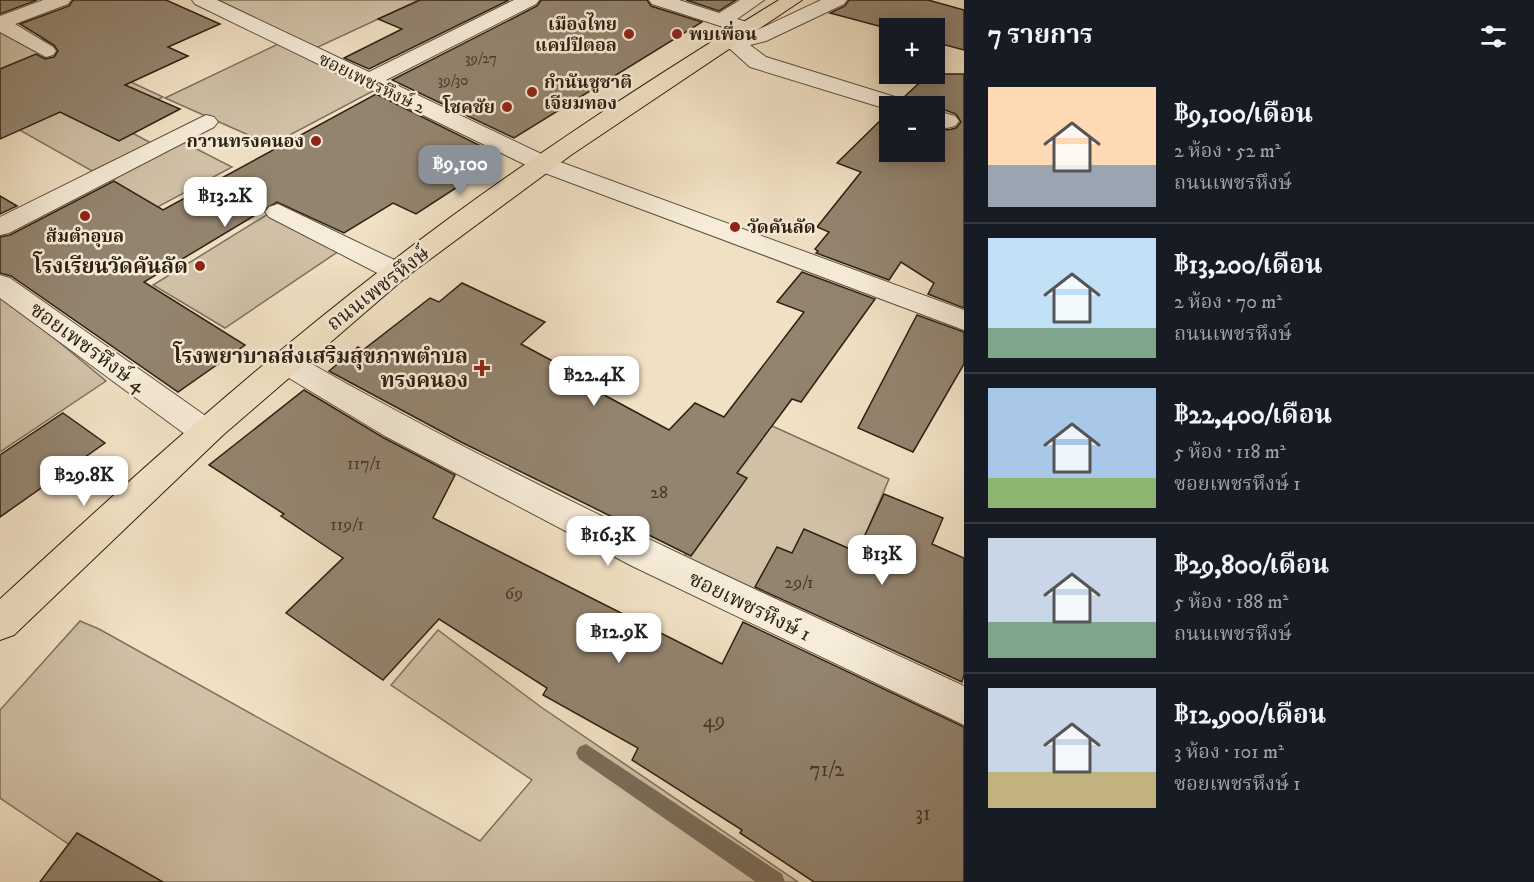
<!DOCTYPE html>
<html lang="th">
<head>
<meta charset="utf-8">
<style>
  :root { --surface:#171b24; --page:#20242c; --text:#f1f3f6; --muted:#9ea1a6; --line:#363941; --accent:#8c9099 }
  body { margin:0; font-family:"IM FELL DW Pica","Noto Serif Thai",serif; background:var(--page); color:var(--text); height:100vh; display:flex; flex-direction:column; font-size:22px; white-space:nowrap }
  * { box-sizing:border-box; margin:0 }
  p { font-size:20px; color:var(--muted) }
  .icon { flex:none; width:33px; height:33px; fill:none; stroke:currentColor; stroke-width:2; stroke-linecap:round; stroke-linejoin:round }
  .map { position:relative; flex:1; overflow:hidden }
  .drawer { display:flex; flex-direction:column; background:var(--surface); width:570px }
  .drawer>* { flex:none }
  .buttons { position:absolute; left:879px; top:18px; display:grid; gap:12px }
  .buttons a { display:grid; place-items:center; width:66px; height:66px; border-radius:0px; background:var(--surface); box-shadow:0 3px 15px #0003; font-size:30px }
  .price { position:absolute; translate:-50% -51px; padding:0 14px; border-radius:12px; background:#fff; color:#222; font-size:20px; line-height:39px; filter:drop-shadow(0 2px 3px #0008) }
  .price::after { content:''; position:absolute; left:50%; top:36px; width:18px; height:14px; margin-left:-9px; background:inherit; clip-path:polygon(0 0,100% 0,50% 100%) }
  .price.selected { background:var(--accent); color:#fff }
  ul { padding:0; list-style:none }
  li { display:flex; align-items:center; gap:18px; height:150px; padding:0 24px }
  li+li { border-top:2px solid var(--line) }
  li span { display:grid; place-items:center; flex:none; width:168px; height:120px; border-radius:0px; color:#555 }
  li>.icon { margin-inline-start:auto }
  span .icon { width:72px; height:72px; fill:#fffc; stroke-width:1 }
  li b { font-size:26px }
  h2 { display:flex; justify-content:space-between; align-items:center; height:72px; padding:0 24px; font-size:26px }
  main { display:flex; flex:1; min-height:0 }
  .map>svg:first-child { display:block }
  .green { fill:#d0c0a6; stroke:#7e705c; stroke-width:1.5 }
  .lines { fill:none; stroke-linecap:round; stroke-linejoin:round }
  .stream { fill:#7a6c58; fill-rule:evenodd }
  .building { fill:#93846f; stroke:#2d2012; stroke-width:1.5 }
  .minor-casing { stroke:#5e503e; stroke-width:2 }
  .major-casing { stroke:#2d2012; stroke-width:2 }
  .minor { fill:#f6ecd9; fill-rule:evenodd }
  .major { fill:#f1e1c4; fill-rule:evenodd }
  .poi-dot { fill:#8f2418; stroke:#f6ecd9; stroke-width:2 }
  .labels { text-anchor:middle; stroke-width:5; stroke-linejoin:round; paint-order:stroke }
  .far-number-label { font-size:15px; fill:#463929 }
  .far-poi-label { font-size:18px; font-weight:bold; fill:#2d2012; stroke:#f6ecd9; text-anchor:end }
  .far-street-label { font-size:18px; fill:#2d2012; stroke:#f6ecd9 }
  .number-label { font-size:18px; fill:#463929 }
  .poi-label { font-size:21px; font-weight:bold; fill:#2d2012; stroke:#f6ecd9; text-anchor:end }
  .street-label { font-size:21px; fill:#2d2012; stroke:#f6ecd9 }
  .near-number-label { font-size:21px; fill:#463929 }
</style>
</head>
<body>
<main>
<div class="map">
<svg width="964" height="882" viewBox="0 0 964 882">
  <rect width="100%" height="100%" fill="#f1e1c4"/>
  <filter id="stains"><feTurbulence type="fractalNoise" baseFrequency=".00333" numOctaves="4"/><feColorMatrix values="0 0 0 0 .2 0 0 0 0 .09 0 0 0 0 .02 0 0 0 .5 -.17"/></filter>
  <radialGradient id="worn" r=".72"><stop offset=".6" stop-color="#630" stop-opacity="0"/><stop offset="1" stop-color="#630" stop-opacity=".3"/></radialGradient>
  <g class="green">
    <polygon points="218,0 419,0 316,48"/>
    <polygon points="0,18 20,18 53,33 42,39 74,56 37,69 19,61 0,69"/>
    <polygon points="278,44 373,91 271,145 165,98"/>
    <polygon points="103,69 163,97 112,122 151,143 92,171 0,119 0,82"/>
    <polygon points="179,140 232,167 154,209 103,178"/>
    <polygon points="268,214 339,251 225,328 153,285"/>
    <polygon points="0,293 106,381 0,452"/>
    <polygon points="759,420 889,479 850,572 803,549 771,605 683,559"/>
    <polygon points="80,621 99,629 480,841 532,780 391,685 438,630 541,707 798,882 125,882 0,798 0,710"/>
  </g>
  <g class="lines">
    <polygon class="stream" points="586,744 782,874 785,882 756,882 579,759 576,753 579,747"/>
  </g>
  <g class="building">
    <polygon points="0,0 37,0 0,14"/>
    <polygon points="73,0 166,0 220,24 168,47 188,56 125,85 180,109 119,141 60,112 0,139 0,69 36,54 45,59 54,57 58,51 54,45 20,24 69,6"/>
    <polygon points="420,0 509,0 369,69 344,58 402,29 378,19"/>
    <polygon points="541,0 647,0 651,6 702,22 514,138 392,80 537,6"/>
    <polygon points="686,0 736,0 719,11"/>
    <polygon points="849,0 928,0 964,10 964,50 934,42 934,28 890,29 830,13 845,6"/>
    <polygon points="929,74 964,74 964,308 928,294 934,283 901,262 889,280 816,253 818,251 815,249 829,232 817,227 861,172 837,163 889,112 890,152 934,152 934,127 948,130 956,128 961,122 956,114 934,106 913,106 910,100 904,97"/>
    <polygon points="376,94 493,152 454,177 465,182 416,214 393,203 344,233 277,202 144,282 245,345 178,392 11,276 0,273 0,237 10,235 114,181 163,210"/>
    <polygon points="0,196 17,206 0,214"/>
    <polygon points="802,272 875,299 801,402 792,399 737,473 747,478 691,556 461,442 329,371 358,347 363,350 430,298 439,302 462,283 545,322 521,344 573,372 569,376 669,430 695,403 724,417 804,312 777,302"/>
    <polygon points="917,315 964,332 964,364 913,452 858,428"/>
    <polygon points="304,390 384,438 455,475 433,518 722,664 743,622 964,727 964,882 814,882 740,833 742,830 632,760 638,748 543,695 547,688 439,619 383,680 286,613 343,558 281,516 284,514 209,465"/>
    <polygon points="63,413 105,443 0,517 0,455"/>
    <polygon points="884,494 943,518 932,544 964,558 964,675 962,682 755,587 777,547 792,553 804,529 857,552"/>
    <polygon points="77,833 163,882 40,882"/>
  </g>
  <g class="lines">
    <g class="minor-casing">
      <g id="minor">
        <polygon points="43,0 71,0 68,4 15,24 53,47 56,51 53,55 46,57 0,32 0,16"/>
        <polygon points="192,0 217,0 369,72 514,0 539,0 536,4 386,80 552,159 964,310 964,330 534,169 195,4"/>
        <polygon points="649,0 679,0 719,13 740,0 764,0 737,19 753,24 756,28 753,32 821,0 847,0 844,4 766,41 750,45 766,57 908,101 911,106 890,106 890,110 750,67 730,49 715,49 712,45 715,41 745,34 652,4"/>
        <polygon points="934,110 955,116 959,121 955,126 947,128 934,125"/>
        <polygon points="206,115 214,117 218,122 214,127 9,233 0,235 0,217"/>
        <polygon points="278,204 407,266 411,272 407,278 397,281 387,278 269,217 265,212 269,207"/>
        <polygon points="0,275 10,278 217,424 221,432 217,440 205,444 193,440 0,298"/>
        <path d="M285 352 296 355C512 479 738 582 964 686V725L632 566 385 436 274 369 270 362 274 355Z"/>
      </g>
    </g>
    <g class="major-casing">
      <path id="major" d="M779 0H802L571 155 406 277 223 435 14 635 0 640V599C125 484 251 370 386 266 511 169 644 83 779 0Z"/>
    </g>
    <use href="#minor" class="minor"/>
    <use href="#major" class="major"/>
  </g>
  <g class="poi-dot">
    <circle cx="629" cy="34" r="6"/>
    <circle cx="677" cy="34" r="6"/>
    <circle cx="532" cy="92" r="6"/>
    <circle cx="507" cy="107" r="6"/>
    <circle cx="316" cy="141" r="6"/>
    <circle cx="85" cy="216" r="6"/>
    <circle cx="735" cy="227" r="6"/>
    <circle cx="200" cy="266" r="6"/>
    <path d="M479 359h6v6h6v6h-6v6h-6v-6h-6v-6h6z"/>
  </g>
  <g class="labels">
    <g class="far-number-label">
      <text x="481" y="63">39/27</text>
      <text x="453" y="85">39/30</text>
    </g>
    <g class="far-poi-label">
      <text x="617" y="30">เมืองไทย<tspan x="617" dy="21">แคปปิตอล</tspan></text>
      <text x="689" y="40" text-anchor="start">พบเพื่อน</text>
      <text x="544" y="88" text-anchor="start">กำนันชูชาติ<tspan x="544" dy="21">เจียมทอง</tspan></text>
      <text x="495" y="113">โชคชัย</text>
      <text x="304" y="147">กวานทรงคนอง</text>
      <text x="747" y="233" text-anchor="start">วัดคันลัด</text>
      <text x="85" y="242" text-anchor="middle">ส้มตำอุบล</text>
    </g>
    <g class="far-street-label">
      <text transform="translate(372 83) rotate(26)" y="6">ซอยเพชรหึงษ์ 2</text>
    </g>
    <g class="number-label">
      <text x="364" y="469">117/1</text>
      <text x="659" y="498">28</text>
      <text x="347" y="530">119/1</text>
      <text x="799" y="588">29/1</text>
      <text x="514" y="599">69</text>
    </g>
    <g class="poi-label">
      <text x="188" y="273">โรงเรียนวัดคันลัด</text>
      <text x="468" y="363">โรงพยาบาลส่งเสริมสุขภาพตำบล<tspan x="468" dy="24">ทรงคนอง</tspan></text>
    </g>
    <g class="street-label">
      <text transform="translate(378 288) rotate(-38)" y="7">ถนนเพชรหึงษ์</text>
      <text transform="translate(88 347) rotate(36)" y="7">ซอยเพชรหึงษ์ 4</text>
      <text transform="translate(750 606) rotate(26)" y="7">ซอยเพชรหึงษ์ 1</text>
    </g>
    <g class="near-number-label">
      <text x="714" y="727">49</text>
      <text x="827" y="776">71/2</text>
      <text x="923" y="820">31</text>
    </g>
  </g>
  <rect width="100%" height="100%" filter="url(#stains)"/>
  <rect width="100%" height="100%" fill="url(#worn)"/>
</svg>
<div class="buttons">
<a>+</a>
<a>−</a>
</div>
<b class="price selected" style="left:460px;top:196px">฿9,100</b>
<b class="price" style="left:225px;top:228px">฿13.2K</b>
<b class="price" style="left:594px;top:407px">฿22.4K</b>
<b class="price" style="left:84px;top:507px">฿29.8K</b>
<b class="price" style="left:608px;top:567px">฿16.3K</b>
<b class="price" style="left:882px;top:586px">฿13K</b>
<b class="price" style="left:619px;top:664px">฿12.9K</b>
</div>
<section class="drawer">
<h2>7 รายการ<svg class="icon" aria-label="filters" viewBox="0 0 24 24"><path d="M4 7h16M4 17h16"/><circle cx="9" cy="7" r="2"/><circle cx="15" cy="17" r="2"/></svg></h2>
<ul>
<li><span style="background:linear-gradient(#ffd9b3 65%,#9aa5b1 0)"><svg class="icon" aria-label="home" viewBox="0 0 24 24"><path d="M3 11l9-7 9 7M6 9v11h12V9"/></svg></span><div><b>฿9,100/เดือน</b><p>2 ห้อง · 52 m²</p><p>ถนนเพชรหึงษ์</p></div></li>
<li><span style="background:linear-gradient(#bfe0f5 75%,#7fa58c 0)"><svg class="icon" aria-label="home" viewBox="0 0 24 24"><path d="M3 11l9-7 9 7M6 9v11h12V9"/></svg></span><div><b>฿13,200/เดือน</b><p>2 ห้อง · 70 m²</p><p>ถนนเพชรหึงษ์</p></div></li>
<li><span style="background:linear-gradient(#a9c7e8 75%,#8fb573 0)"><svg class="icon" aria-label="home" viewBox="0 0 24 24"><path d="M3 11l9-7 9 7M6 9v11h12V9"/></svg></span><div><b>฿22,400/เดือน</b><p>5 ห้อง · 118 m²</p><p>ซอยเพชรหึงษ์ 1</p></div></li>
<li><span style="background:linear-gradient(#c9d6e8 70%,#7fa58c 0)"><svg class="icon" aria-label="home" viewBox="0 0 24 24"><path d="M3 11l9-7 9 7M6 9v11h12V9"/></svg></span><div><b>฿29,800/เดือน</b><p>5 ห้อง · 188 m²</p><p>ถนนเพชรหึงษ์</p></div></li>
<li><span style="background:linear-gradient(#c9d6e8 70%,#c2b280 0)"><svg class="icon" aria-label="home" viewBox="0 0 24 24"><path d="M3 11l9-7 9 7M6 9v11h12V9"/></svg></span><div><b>฿12,900/เดือน</b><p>3 ห้อง · 101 m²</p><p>ซอยเพชรหึงษ์ 1</p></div></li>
</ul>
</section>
</main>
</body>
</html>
